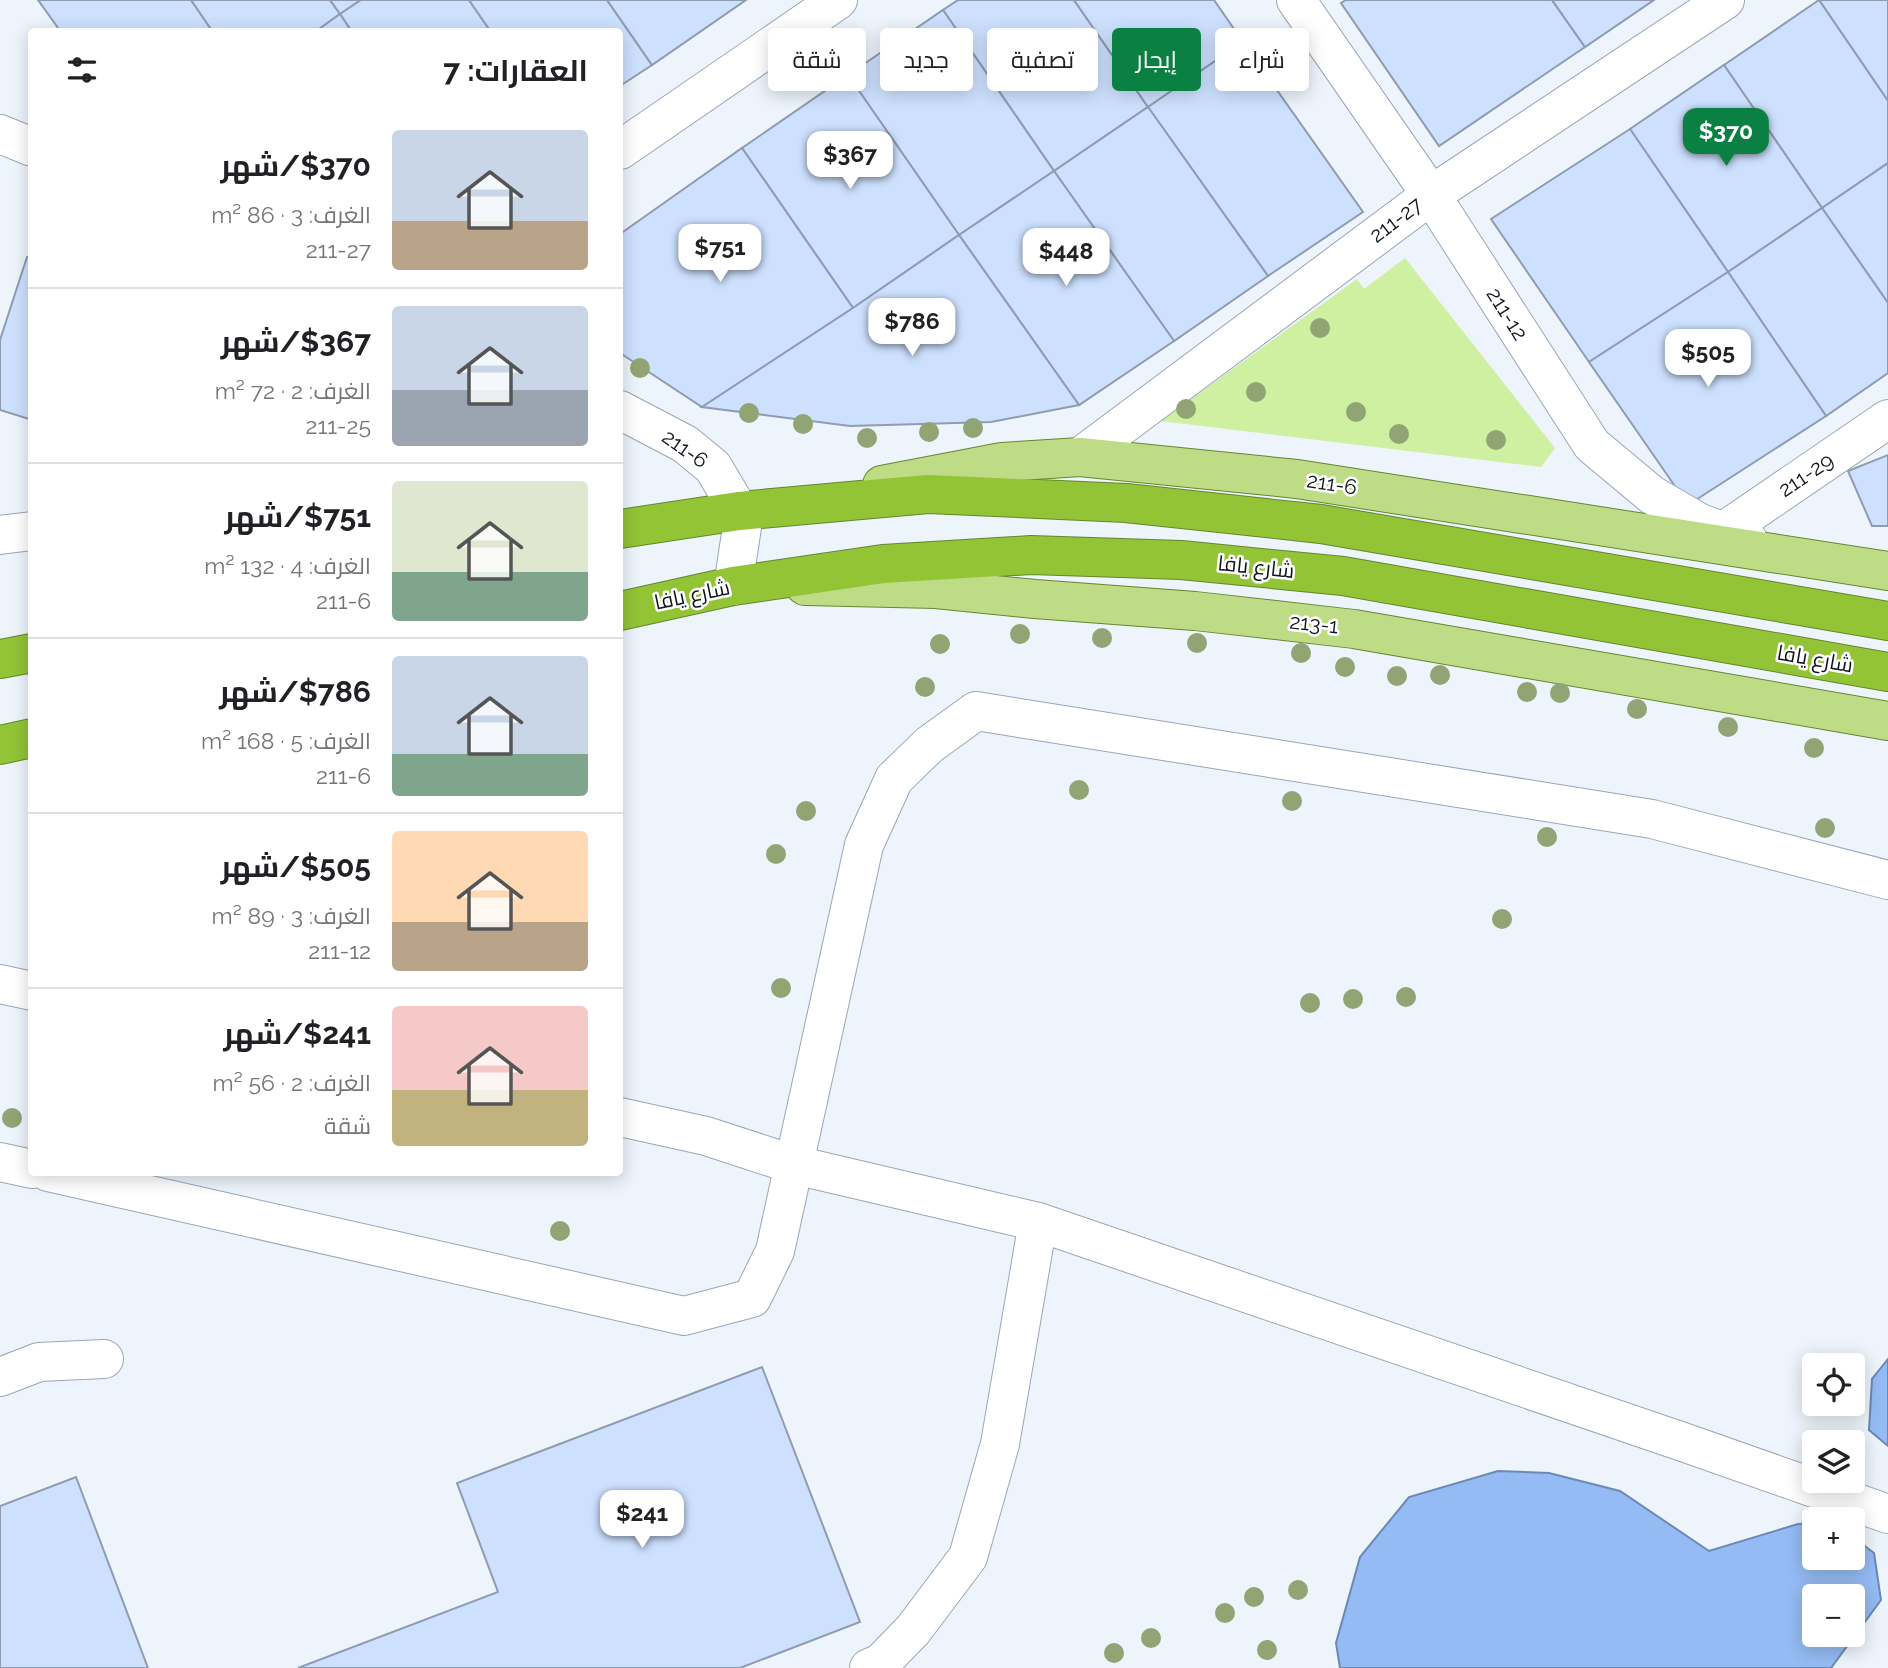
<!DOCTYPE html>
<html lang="ar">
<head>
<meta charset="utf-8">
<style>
  :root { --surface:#fff; --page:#f6f6f6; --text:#202124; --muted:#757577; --line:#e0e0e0; --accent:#0b8043 }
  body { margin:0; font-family:Raleway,Cairo,sans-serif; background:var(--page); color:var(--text); direction:rtl; height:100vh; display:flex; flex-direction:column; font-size:26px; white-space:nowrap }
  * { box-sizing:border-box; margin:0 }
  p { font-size:23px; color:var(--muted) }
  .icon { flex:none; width:38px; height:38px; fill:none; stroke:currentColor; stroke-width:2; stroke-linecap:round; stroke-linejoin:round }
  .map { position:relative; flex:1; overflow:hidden; direction:ltr }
  .side { position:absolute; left:28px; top:28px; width:595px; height:1148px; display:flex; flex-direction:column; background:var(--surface); border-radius:7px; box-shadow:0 4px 18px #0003; direction:rtl }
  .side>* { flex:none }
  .guide { position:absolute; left:644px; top:28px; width:665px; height:63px; direction:rtl; display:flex; gap:14px }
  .fabs { position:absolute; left:1802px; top:1353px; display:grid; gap:14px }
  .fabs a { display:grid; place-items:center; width:63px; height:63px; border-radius:7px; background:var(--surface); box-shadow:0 4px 18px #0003; font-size:35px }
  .price { position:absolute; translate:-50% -60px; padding:0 16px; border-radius:14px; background:#fff; color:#222; font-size:23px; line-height:46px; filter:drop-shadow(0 2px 4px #0008) }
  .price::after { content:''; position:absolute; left:50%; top:42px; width:21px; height:16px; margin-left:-10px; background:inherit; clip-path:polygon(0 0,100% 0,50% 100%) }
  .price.current { background:var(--accent); color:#fff }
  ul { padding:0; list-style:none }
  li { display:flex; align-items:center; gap:21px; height:175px; padding:0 35px }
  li+li { border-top:2px solid var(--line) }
  li span { display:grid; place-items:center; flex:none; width:196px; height:140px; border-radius:7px; color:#555 }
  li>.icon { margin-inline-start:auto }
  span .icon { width:84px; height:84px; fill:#fffc; stroke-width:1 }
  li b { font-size:30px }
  h2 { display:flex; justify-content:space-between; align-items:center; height:84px; padding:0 35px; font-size:30px }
  .pill { padding:0 24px; border-radius:7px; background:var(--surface); box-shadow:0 4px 18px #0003; font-size:24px; line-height:63px }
  .pill.current { background:var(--accent); color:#fff }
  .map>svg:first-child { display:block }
  .green { fill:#cef0a0 }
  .water { fill:#94bbf4; stroke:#6c89b3; stroke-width:2; fill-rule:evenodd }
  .building { fill:#cde1ff; stroke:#8f9cb0; stroke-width:2 }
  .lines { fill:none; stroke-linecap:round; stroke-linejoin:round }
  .minor-casing { stroke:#98a6ba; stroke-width:40 }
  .major-casing { stroke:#64872d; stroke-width:40 }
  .highway-casing { stroke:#64872d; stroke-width:40 }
  .minor { stroke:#fff; stroke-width:38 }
  .major { stroke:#bedc86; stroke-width:38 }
  .highway { stroke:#92c436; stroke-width:38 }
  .tree { fill:#91a473 }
  .labels { text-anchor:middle; stroke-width:5; stroke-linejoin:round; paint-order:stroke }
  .street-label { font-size:21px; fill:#10151c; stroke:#fff }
</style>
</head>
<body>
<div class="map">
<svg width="1888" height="1668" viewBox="0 0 1888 1668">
  <rect width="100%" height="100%" fill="#eef4fc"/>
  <polygon class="green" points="1405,258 1555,448 1541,467 1161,421 1357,279 1364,289"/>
  <g class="water">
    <polygon points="1888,1359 1888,1446 1869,1430 1872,1379"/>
    <path d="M1498 1471 1549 1473 1620 1491 1709 1551 1798 1524 1815 1523V1558H1853V1537L1874 1553 1881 1600 1831 1668H1340L1336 1643 1360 1557 1409 1497ZM1815 1596H1853V1634H1815Z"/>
  </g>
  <g class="building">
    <polygon points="38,0 191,0 213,32 61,32"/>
    <polygon points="191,0 330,0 340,14 315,32 213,32"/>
    <polygon points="330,0 361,0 340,14"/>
    <polygon points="361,0 469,0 491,32 352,32 340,14"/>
    <polygon points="469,0 607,0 652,65 620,86 620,32 491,32"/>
    <polygon points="607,0 746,0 652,65"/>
    <polygon points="958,0 1074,0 1148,107 1054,171 943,10"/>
    <polygon points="1074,0 1214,0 1243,42 1148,107"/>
    <polygon points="1346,0 1552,0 1585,47 1439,146 1341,3"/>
    <polygon points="1552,0 1654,0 1585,47"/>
    <polygon points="1819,0 1888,0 1888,101"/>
    <polygon points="1819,0 1888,101 1888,163 1822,208 1724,65"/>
    <polygon points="943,10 1054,171 959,235 848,75"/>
    <polygon points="340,14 352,32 315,32"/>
    <polygon points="1243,42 1363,212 1268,276 1148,107"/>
    <polygon points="1724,65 1822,208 1728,272 1630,129"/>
    <polygon points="848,75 959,235 853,308 742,148"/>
    <polygon points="1148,107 1268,276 1174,341 1054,171"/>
    <polygon points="1630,129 1728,272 1589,362 1491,219"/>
    <polygon points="742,148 853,308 702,407 620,353 620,234"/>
    <polygon points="1888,163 1888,303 1822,208"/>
    <polygon points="1054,171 1174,341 1079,405 959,235"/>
    <polygon points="1822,208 1888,303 1888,373 1826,416 1728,272"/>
    <polygon points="959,235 1079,405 991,422 850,426 702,407 853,308"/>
    <polygon points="27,257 32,259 32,420 0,410 0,340"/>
    <polygon points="1728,272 1826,416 1688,505 1589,362"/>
    <polygon points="1888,455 1888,526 1872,526 1848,471"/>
    <polygon points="762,1367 860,1622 740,1668 298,1668 498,1592 457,1483"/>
    <polygon points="76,1477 148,1668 0,1668 0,1506"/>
  </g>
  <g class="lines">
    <g class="minor-casing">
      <g id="minor">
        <polyline points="1296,0 1431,195 1592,445 1652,495 1700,523 1748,540"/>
        <polyline points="0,134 32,147"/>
        <polyline points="620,150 838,0"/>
        <polyline points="620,410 685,444 713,467 739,511 742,527 733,586"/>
        <polyline points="1080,457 1431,195 1725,0"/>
        <polyline points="1724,531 1888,419"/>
        <polyline points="0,535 32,531"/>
        <polyline points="0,984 32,991"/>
        <polyline points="620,1117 706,1136 795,1165 1038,1222 1683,1442 1888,1514"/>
        <polyline points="0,1162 32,1169"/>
        <polyline points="48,1172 684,1316 752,1298 775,1251 864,845 894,779 929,745 976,711 1652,819 1888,880"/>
        <polyline points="0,1377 39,1362 104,1359"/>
        <polyline points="869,1668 881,1663 913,1630 968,1557 1000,1444 1038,1222"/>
      </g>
    </g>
    <g class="major-casing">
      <g id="major">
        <polyline points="882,485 1002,462 1080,457 1297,479 1888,571"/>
        <polyline points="805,586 936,589 1035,599 1195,611 1354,629 1888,721"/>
      </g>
    </g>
    <g class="highway-casing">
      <g id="highway">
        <polyline points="620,529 739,511 928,494 1126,503 1321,524 1888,621"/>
        <polyline points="620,611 733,586 883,564 1031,555 1181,560 1343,576 1888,672"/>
        <polyline points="0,659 32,653"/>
        <polyline points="0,745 32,738"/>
      </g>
    </g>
    <use href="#minor" class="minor"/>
    <use href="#major" class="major"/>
    <use href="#highway" class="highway"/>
  </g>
  <g class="tree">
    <circle cx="1320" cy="328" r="10"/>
    <circle cx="640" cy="368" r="10"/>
    <circle cx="1256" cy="392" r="10"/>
    <circle cx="1186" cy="409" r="10"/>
    <circle cx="1356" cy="412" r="10"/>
    <circle cx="749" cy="413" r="10"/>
    <circle cx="803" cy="424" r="10"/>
    <circle cx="973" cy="428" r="10"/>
    <circle cx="929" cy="432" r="10"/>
    <circle cx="1399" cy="434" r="10"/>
    <circle cx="867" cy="438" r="10"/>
    <circle cx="1496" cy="440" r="10"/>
    <circle cx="1020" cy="634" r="10"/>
    <circle cx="1102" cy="638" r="10"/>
    <circle cx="1197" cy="643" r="10"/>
    <circle cx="940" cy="644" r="10"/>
    <circle cx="1301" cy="653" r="10"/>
    <circle cx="1345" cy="667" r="10"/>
    <circle cx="1440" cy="675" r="10"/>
    <circle cx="1397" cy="676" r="10"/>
    <circle cx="925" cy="687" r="10"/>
    <circle cx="1527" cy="692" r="10"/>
    <circle cx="1560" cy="693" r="10"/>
    <circle cx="1637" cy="709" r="10"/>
    <circle cx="1728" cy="727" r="10"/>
    <circle cx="1814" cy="748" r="10"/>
    <circle cx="1079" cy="790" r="10"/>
    <circle cx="1292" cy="801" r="10"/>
    <circle cx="806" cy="811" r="10"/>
    <circle cx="1825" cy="828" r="10"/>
    <circle cx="1547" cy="837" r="10"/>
    <circle cx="776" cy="854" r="10"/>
    <circle cx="1502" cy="919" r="10"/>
    <circle cx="781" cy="988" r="10"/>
    <circle cx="1406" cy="997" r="10"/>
    <circle cx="1353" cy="999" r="10"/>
    <circle cx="1310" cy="1003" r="10"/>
    <circle cx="12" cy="1118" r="10"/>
    <circle cx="560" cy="1231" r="10"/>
    <circle cx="1298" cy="1590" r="10"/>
    <circle cx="1254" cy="1597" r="10"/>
    <circle cx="1225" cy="1613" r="10"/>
    <circle cx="1151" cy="1638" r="10"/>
    <circle cx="1267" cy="1650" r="10"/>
    <circle cx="1114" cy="1653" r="10"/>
  </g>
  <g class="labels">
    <g class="street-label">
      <text transform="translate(1396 220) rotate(-37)" y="7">211-27</text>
      <text transform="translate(1507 314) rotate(58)" y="7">211-12</text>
      <text transform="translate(685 449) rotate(35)" y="7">211-6</text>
      <text transform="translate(1806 475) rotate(-34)" y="7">211-29</text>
      <text transform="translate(1332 484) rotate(9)" y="7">211-6</text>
      <text transform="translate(1256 567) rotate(6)" y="7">شارع يافا</text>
      <text transform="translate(692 595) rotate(-12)" y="7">شارع يافا</text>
      <text transform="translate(1314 624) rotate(6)" y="7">213-1</text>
      <text transform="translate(1815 659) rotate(10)" y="7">شارع يافا</text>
    </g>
  </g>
</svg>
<div class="fabs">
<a><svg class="icon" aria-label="locate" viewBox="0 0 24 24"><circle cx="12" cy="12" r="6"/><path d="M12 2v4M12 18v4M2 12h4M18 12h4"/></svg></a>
<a><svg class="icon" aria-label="layers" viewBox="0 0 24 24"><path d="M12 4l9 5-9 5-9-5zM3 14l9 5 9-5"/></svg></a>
<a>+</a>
<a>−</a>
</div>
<b class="price current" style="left:1726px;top:168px">$370</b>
<b class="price" style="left:850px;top:191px">$367</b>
<b class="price" style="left:720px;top:284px">$751</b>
<b class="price" style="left:1066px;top:288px">$448</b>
<b class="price" style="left:912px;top:358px">$786</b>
<b class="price" style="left:1708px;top:389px">$505</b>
<b class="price" style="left:642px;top:1550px">$241</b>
<div class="guide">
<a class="pill">شراء</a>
<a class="pill current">إيجار</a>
<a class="pill">تصفية</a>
<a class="pill">جديد</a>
<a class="pill">شقة</a>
</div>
<section class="side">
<h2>العقارات: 7<svg class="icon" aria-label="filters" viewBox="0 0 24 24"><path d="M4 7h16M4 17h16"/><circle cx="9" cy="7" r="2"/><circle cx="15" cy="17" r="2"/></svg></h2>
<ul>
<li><span style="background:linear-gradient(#c9d6e8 65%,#b9a48a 0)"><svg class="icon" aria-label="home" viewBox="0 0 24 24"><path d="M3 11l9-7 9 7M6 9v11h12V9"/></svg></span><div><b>$370/شهر</b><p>الغرف: 3 · 86 m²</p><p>211-27</p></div></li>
<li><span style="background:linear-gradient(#c9d6e8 60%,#9aa5b1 0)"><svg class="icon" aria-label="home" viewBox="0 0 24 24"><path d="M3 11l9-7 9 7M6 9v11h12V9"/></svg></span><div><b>$367/شهر</b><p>الغرف: 2 · 72 m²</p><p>211-25</p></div></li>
<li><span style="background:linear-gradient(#dfe7d0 65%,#7fa58c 0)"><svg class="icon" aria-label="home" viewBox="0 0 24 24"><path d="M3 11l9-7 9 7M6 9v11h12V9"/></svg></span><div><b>$751/شهر</b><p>الغرف: 4 · 132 m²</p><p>211-6</p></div></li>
<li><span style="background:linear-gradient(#c9d6e8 70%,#7fa58c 0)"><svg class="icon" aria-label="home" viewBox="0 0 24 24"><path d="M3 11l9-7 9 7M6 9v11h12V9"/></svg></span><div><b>$786/شهر</b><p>الغرف: 5 · 168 m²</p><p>211-6</p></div></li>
<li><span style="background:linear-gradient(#ffd9b3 65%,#b9a48a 0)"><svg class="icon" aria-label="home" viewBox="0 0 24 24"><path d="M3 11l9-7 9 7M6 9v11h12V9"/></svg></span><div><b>$505/شهر</b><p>الغرف: 3 · 89 m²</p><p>211-12</p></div></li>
<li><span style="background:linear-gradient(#f6c9c9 60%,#c2b280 0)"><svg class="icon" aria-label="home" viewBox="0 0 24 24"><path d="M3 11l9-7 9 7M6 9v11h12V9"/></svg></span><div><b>$241/شهر</b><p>الغرف: 2 · 56 m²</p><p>شقة</p></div></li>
</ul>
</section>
</div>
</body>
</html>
